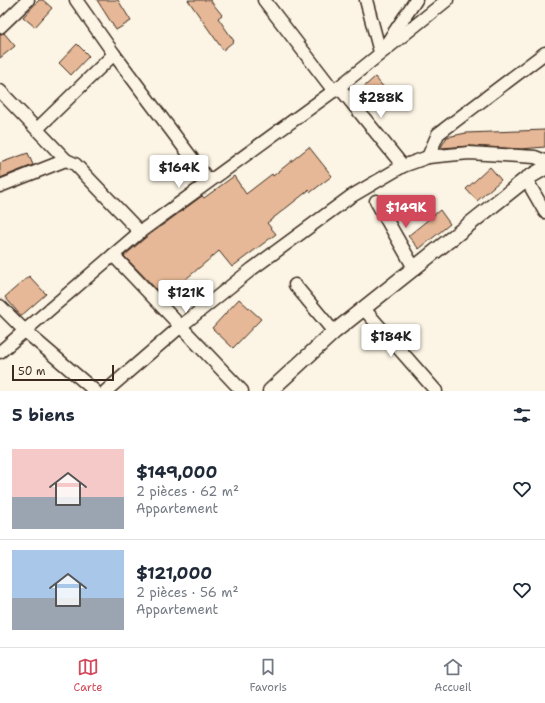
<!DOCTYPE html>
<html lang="fr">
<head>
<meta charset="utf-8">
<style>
  :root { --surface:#fff; --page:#f2f2f3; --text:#1f2937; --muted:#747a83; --line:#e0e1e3; --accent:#d1495b }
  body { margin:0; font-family:"Shantell Sans",sans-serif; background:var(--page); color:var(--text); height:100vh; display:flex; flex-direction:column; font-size:15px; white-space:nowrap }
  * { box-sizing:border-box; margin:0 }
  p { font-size:13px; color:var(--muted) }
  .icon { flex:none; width:22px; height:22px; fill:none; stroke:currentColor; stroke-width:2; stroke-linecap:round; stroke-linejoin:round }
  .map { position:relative; height:391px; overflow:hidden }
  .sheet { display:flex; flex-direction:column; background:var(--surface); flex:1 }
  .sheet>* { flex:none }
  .scale { position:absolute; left:12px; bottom:10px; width:102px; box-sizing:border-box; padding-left:4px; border:2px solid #3b2a1e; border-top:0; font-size:11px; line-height:14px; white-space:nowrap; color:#3b2a1e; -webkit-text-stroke:3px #fcf5e5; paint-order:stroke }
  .price { position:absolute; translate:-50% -34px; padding:0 9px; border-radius:4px; background:#fff; color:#222; font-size:13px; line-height:26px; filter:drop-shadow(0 1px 2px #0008) }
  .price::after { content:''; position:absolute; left:50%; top:24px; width:12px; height:9px; margin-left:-6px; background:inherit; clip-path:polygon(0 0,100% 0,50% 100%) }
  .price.selected { background:var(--accent); color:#fff }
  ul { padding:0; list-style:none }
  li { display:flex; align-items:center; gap:12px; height:100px; padding:0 12px }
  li+li { border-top:1px solid var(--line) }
  li span { display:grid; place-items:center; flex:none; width:112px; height:80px; border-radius:0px; color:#555 }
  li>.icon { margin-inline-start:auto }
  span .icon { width:48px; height:48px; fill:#fffc; stroke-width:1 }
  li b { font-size:17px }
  h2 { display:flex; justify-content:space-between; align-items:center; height:48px; padding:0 12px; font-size:17px }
  .menu { display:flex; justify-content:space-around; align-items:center; height:56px; border-top:1px solid var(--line); background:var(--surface); font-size:11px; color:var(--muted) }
  .menu a { display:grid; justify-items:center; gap:2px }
  .menu .selected { color:var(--accent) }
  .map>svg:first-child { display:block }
  .building { fill:#e6b897; stroke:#3b2a1e }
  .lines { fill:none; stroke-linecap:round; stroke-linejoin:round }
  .minor-casing { stroke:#3b2a1e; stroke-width:15 }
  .tertiary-casing { stroke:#3b2a1e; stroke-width:17 }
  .minor { stroke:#fcf5e5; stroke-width:12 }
  .tertiary { stroke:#fcf5e5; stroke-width:14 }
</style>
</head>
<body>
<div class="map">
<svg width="545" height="391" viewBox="0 0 545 391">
  <rect width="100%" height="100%" fill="#fcf5e5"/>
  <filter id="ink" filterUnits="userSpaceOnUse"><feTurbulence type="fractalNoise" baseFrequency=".025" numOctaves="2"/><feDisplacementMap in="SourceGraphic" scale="8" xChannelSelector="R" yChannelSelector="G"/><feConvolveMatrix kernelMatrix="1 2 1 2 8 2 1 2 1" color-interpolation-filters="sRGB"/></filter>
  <g filter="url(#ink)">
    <g class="building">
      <polygon points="39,0 43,0 52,8 35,27 23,17"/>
      <polygon points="97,0 118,0 131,21 116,30"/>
      <polygon points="188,0 210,0 222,15 218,18 234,41 223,50"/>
      <polygon points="4,33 15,46 0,58 0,34"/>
      <polygon points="77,44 89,56 71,75 59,63"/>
      <polygon points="375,77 386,90 366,108 355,95"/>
      <polygon points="545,130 545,147 521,149 469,146 441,148 441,147 447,137 466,133"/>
      <polygon points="309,147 332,176 311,192 309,190 267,223 276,234 232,267 219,251 180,284 178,283 162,295 124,256 145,238 202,196 204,198 234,176 246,194 272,174 273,176"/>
      <polygon points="28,153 33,165 0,178 0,163"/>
      <polygon points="490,167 501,180 477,201 466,189"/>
      <polygon points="440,210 450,224 419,249 408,236"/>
      <polygon points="29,276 46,294 21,316 5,297"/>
      <polygon points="239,299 261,319 233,348 212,328"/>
    </g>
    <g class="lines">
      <g class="minor-casing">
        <g id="minor">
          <polyline points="76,0 114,54 209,181"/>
          <polyline points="264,0 334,91"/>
          <polyline points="366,0 380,52"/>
          <polyline points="0,27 28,0"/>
          <polyline points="387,43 416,0"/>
          <polyline points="339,87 403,166"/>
          <polyline points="0,91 66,160"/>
          <polyline points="37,129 114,54"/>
          <polyline points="428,157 438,134 545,53"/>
          <polyline points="526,179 545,212"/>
          <polyline points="0,186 66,160 75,164 140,232"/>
          <polyline points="376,201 414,268"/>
          <polyline points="113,255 242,391"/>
          <polyline points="295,285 334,332"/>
          <polyline points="0,306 25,331 95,391"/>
          <polyline points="364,309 436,391"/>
          <polyline points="0,352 140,232 339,87 447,0"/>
          <polyline points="106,391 181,326 252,269 350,197 403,166 428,157 469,153 535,157 545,161"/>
        </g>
      </g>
      <g class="tertiary-casing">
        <polyline id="tertiary" points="270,391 334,332 526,179 545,168"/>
      </g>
      <use href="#minor" class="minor"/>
      <use href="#tertiary" class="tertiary"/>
    </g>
  </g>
</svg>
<div class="scale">50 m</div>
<b class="price" style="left:381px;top:119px">$288K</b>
<b class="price" style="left:179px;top:189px">$164K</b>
<b class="price selected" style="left:406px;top:229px">$149K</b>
<b class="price" style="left:186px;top:314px">$121K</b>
<b class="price" style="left:391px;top:358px">$184K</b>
</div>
<section class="sheet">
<h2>5 biens<svg class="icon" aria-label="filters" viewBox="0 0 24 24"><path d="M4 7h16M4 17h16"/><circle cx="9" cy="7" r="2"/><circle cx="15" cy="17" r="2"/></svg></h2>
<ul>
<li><span style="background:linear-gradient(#f6c9c9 60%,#9aa5b1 0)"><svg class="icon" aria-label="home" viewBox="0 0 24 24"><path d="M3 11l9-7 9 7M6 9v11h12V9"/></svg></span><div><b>$149,000</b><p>2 pièces · 62 m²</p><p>Appartement</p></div><svg class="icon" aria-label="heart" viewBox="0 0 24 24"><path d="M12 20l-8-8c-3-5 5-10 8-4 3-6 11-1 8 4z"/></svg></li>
<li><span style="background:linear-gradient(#a9c7e8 60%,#9aa5b1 0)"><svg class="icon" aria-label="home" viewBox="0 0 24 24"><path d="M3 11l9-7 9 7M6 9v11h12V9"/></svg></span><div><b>$121,000</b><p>2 pièces · 56 m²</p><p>Appartement</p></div><svg class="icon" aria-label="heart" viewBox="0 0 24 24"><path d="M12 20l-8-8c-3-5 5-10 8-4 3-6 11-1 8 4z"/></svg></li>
</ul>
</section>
<nav class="menu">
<a class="selected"><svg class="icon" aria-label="map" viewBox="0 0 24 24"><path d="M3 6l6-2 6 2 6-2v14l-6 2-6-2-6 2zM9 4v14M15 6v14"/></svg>Carte</a>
<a><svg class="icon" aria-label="saved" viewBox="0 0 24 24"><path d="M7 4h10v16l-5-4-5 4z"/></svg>Favoris</a>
<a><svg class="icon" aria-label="home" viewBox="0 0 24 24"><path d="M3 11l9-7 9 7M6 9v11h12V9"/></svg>Accueil</a>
</nav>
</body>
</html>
